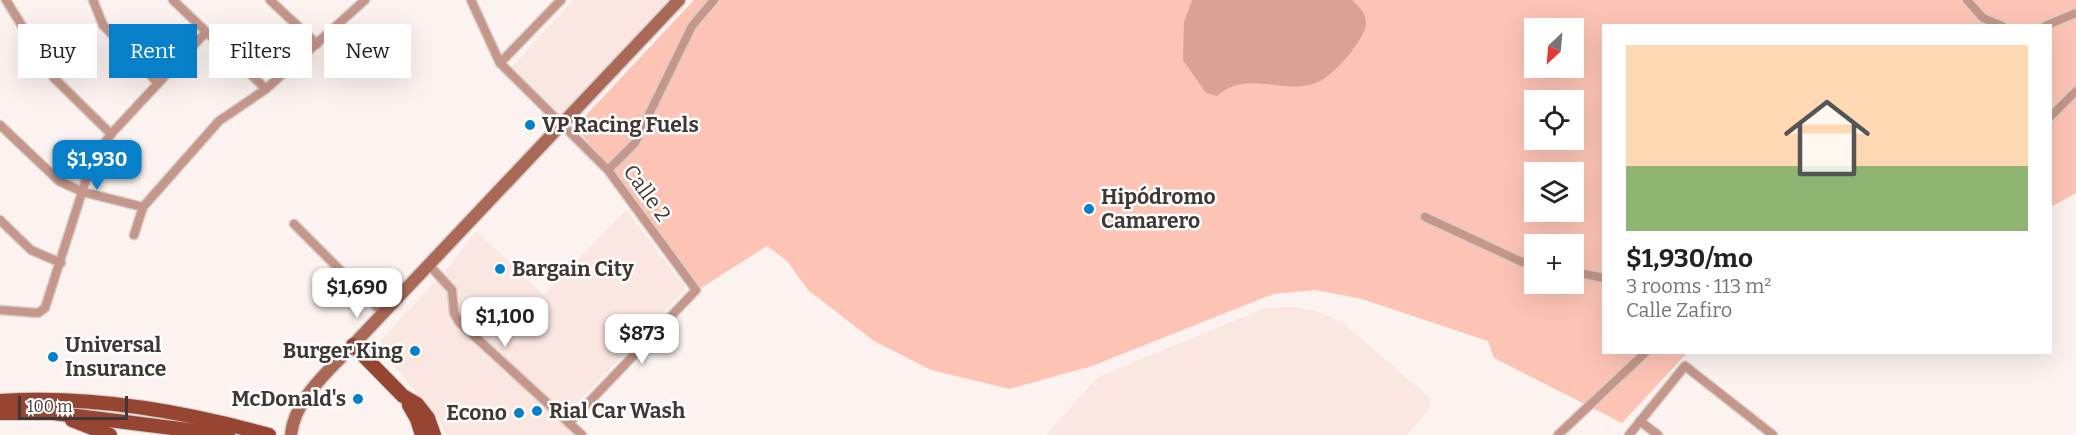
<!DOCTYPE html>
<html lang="en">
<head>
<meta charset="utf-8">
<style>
  :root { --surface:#fff; --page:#f6f6f6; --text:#222; --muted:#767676; --accent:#0780c9 }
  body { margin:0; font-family:Bitter,serif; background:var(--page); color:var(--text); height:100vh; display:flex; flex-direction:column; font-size:22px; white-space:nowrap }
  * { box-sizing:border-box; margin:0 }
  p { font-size:20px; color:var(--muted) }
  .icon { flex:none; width:33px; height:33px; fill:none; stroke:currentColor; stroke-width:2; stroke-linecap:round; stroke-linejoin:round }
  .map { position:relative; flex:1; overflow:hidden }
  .panel { position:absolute; left:1602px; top:24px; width:450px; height:330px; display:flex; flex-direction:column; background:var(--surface); border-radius:0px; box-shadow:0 6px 24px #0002 }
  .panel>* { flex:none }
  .banner { position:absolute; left:18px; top:24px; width:570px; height:54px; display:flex; gap:12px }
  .needle { width:39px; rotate:206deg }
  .fabs { position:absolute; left:1524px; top:18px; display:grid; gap:12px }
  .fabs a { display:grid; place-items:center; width:60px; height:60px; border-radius:0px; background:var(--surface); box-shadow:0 6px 24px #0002; font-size:30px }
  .scale { position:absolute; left:18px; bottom:15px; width:110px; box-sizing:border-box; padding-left:6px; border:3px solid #413835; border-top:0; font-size:16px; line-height:21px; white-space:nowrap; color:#413835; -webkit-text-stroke:4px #fff; paint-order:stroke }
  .price { position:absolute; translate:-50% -51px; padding:0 14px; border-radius:12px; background:#fff; color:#222; font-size:20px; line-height:39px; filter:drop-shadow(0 2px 3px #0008) }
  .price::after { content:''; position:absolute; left:50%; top:36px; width:18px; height:14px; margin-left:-9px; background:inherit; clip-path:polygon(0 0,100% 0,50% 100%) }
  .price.active { background:var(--accent); color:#fff }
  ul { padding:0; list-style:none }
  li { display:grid; align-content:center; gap:12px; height:318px; padding:0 24px }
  li span { display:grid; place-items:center; height:186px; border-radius:0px; color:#555 }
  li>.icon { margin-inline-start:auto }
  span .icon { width:108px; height:108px; fill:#fffc; stroke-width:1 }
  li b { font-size:26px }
  .tag { padding:0 21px; border-radius:0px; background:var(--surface); box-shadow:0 6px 24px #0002; font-size:21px; line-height:54px }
  .tag.active { background:var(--accent); color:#fff }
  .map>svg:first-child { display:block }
  .built { fill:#fbe7e1 }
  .green { fill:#fdc4b5; fill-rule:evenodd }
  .water { fill:#dba293 }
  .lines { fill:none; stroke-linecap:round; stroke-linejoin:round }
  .minor-casing { stroke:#d7cdca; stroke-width:11 }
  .secondary-casing { stroke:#d7cdca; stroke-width:15 }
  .primary-casing { stroke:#d7cdca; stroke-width:16 }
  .minor { stroke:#c5968a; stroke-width:8 }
  .secondary { stroke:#aa6857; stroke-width:12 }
  .primary { stroke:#954532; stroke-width:14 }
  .poi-dot { fill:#0780c9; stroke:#fff; stroke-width:2 }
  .labels { text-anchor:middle; stroke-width:5; stroke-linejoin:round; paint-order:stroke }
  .poi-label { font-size:21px; font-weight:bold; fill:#413835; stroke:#fff; text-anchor:start }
  .street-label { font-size:21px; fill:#413835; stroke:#fff }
</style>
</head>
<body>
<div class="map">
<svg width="2076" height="435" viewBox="0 0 2076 435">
  <rect width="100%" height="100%" fill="#fcf2ef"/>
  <g class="built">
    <polygon points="573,0 672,0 565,115 561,115 511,68"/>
    <polygon points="626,210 685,287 684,291 567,414 588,435 446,435 439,420 383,353 381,340 449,267 476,231 544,295"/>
    <polygon points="1292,307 1317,311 1342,322 1431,399 1429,410 1407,435 1046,435 1098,377 1265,308"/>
  </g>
  <path class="green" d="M694 0H2076V193L2051 207 2050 26H1604V352L1687 353 1622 423 1494 358 1488 341 1362 299 1316 290 1273 294 1092 366 1010 389 931 370 874 341 808 290 787 261 767 246 701 288 622 181 575 127ZM1534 28H1574V68H1534ZM1534 100H1574V140H1534ZM1534 172H1574V212H1534ZM1534 244H1574V284H1534Z"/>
  <path class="water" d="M1192 0H1352C1359 7 1366 12 1366 23 1366 39 1333 76 1318 82 1285 97 1247 68 1217 96L1206 93 1183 60 1184 22Z"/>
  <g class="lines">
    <g class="minor-casing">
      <g id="minor">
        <polyline points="6,0 54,78 111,134"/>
        <polyline points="93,0 103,25 158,83"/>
        <polyline points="173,0 266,89"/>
        <polyline points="270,0 317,44"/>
        <polyline points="471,0 500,63 608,170 696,290 570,422"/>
        <polyline points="1967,0 1983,18 2002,26"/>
        <polyline points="2045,26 2076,13"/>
        <polyline points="500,63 561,0"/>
        <polyline points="2050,117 2076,91"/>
        <polyline points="0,125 59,181 83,192 143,207"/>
        <polyline points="608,170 635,143 692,26 714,0"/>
        <polyline points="1425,217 1522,262 1534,264"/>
        <polyline points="0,220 31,250 61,263"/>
        <polyline points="294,224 383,313"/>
        <polyline points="134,235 143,207 219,121 266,89 365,0"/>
        <polyline points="429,265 452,290 454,313 459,322 582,435"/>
        <polyline points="1574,272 1604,278"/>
        <polyline points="0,310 38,313 45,308 92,161 111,134 205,33"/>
        <polyline points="1640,421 1658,435"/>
        <polyline points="1558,435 1646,352"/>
        <polyline points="1629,435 1685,366 1773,435"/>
      </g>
    </g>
    <g class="secondary-casing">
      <path id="secondary" d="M291 435C294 399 330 370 353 345L679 0"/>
    </g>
    <g class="primary-casing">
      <g id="primary">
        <polyline points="353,345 403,396 417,404 428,418 434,435"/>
        <path d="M0 401C90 395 183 411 269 435"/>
        <polyline points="409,405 417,419 422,435"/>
        <polyline points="0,413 53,413 228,435"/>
        <polyline points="72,420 110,435"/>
      </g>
    </g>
    <use href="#minor" class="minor"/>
    <use href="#secondary" class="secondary"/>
    <use href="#primary" class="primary"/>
  </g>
  <g class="poi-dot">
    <circle cx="530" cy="125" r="6"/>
    <circle cx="1089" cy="209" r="6"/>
    <circle cx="500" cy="269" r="6"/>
    <circle cx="415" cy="351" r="6"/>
    <circle cx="53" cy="357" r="6"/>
    <circle cx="358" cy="399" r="6"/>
    <circle cx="537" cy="411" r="6"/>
    <circle cx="519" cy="413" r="6"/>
  </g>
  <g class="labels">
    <g class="poi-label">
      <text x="542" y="132">VP Racing Fuels</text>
      <text x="1101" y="204">Hipódromo<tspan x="1101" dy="24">Camarero</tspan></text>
      <text x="512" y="276">Bargain City</text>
      <text x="65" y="352">Universal<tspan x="65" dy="24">Insurance</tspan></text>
      <text x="403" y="358" text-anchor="end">Burger King</text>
      <text x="346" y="406" text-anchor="end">McDonald's</text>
      <text x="549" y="418">Rial Car Wash</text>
      <text x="507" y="420" text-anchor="end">Econo</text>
    </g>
    <g class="street-label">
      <text transform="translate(647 193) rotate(54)" y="7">Calle 2</text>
    </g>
  </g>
</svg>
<div class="fabs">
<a><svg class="needle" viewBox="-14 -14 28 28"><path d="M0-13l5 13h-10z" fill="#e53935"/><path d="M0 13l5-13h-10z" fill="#767676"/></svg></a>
<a><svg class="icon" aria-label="locate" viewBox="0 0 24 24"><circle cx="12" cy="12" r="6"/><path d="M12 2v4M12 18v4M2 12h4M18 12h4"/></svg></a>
<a><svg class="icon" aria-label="layers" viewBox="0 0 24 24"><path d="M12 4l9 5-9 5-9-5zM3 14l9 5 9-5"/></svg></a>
<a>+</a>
</div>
<div class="scale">100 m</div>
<b class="price active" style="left:97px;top:191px">$1,930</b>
<b class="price" style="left:357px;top:319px">$1,690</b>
<b class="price" style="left:505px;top:348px">$1,100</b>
<b class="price" style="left:642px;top:365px">$873</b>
<div class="banner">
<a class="tag">Buy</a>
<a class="tag active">Rent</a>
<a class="tag">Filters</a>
<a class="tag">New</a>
</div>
<section class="panel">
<ul>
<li><span style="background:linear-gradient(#ffd9b3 65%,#8fb573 0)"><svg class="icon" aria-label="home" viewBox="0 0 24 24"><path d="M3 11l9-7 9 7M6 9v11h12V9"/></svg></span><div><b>$1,930/mo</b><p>3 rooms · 113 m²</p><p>Calle Zafiro</p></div></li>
</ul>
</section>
</div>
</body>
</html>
